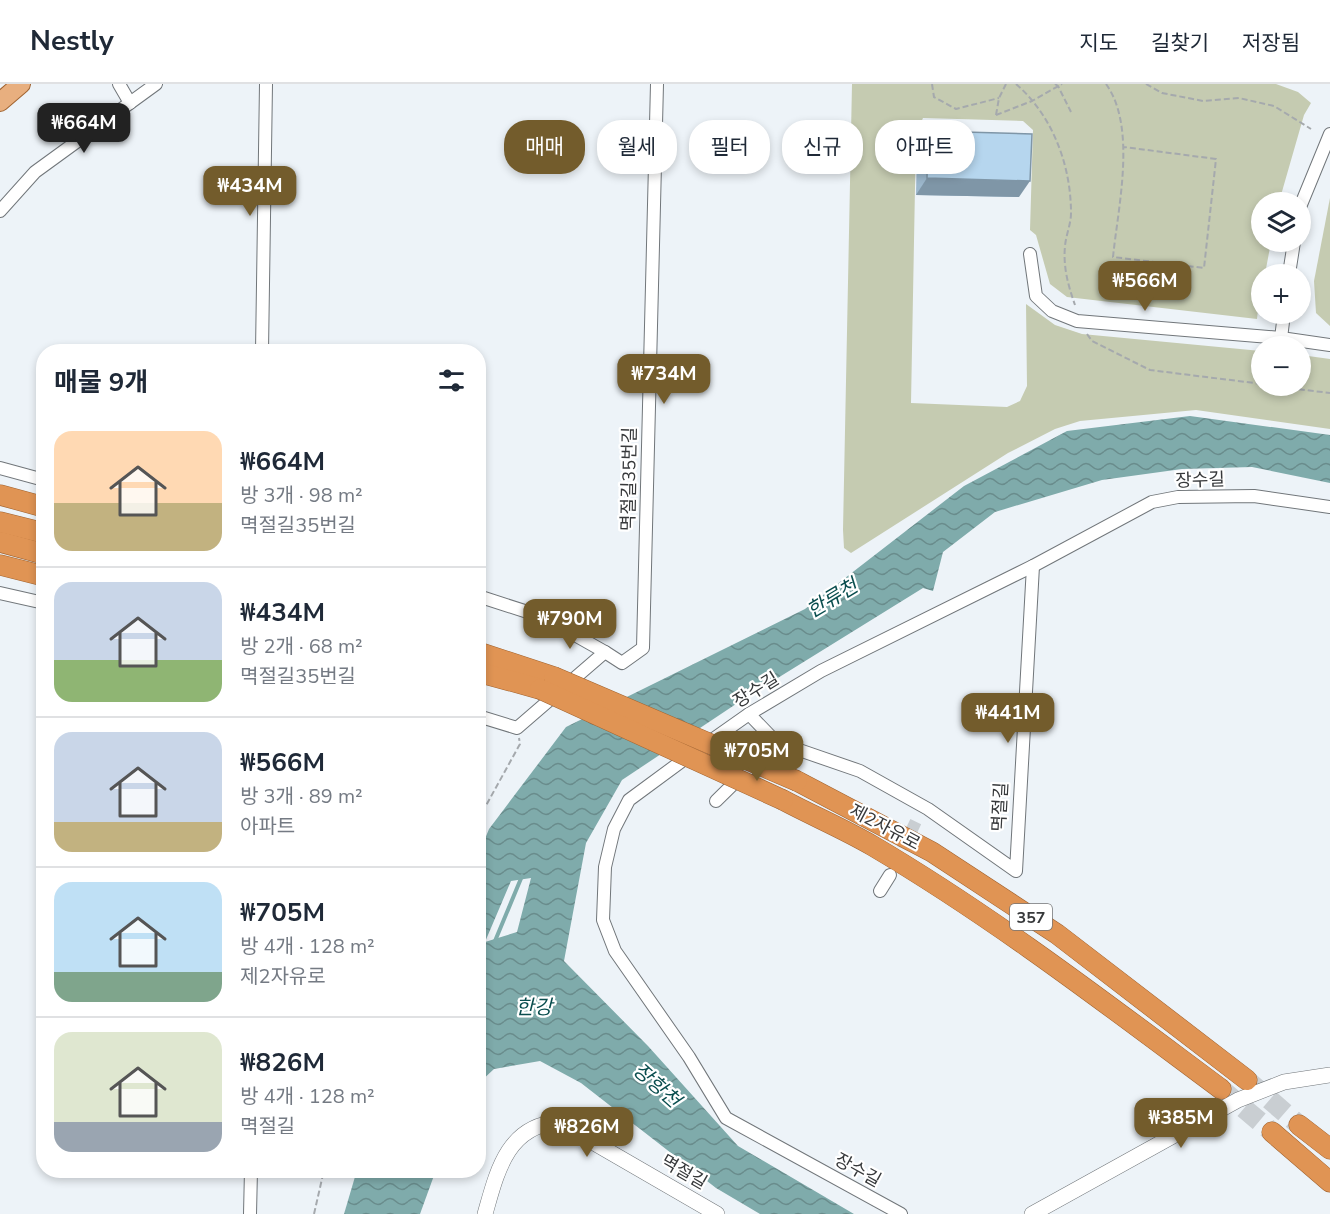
<!DOCTYPE html>
<html lang="ko">
<head>
<meta charset="utf-8">
<style>
  :root { --surface:#fff; --page:#f2f2f3; --text:#1f2937; --muted:#747a83; --line:#e0e1e3; --accent:#735c2c }
  body { margin:0; font-family:"Nunito Sans","Noto Sans KR",sans-serif; background:var(--page); color:var(--text); height:100vh; display:flex; flex-direction:column; font-size:22px; white-space:nowrap }
  * { box-sizing:border-box; margin:0 }
  p { font-size:20px; color:var(--muted) }
  .icon { flex:none; width:33px; height:33px; fill:none; stroke:currentColor; stroke-width:2; stroke-linecap:round; stroke-linejoin:round }
  .map { position:relative; flex:1; overflow:hidden }
  .side { position:absolute; left:36px; top:260px; width:450px; height:834px; display:flex; flex-direction:column; background:var(--surface); border-radius:24px; box-shadow:0 3px 9px #0003 }
  .side>* { flex:none }
  .banner { position:absolute; left:504px; top:36px; width:570px; height:54px; display:flex; gap:12px }
  .tools { position:absolute; left:1251px; top:108px; display:grid; gap:12px }
  .tools a { display:grid; place-items:center; width:60px; height:60px; border-radius:50%; background:var(--surface); box-shadow:0 3px 9px #0003; font-size:30px }
  .price { position:absolute; translate:-50% -51px; padding:0 14px; border-radius:12px; background:var(--accent); color:#fff; font-size:20px; line-height:39px; filter:drop-shadow(0 2px 3px #0008) }
  .price::after { content:''; position:absolute; left:50%; top:36px; width:18px; height:14px; margin-left:-9px; background:inherit; clip-path:polygon(0 0,100% 0,50% 100%) }
  .price.active { background:#222; color:#fff }
  ul { padding:0; list-style:none }
  li { display:flex; align-items:center; gap:18px; height:150px; padding:0 18px }
  li+li { border-top:2px solid var(--line) }
  li span { display:grid; place-items:center; flex:none; width:168px; height:120px; border-radius:18px; color:#555 }
  li>.icon { margin-inline-start:auto }
  span .icon { width:72px; height:72px; fill:#fffc; stroke-width:1 }
  li b { font-size:26px }
  h2 { display:flex; justify-content:space-between; align-items:center; height:72px; padding:0 18px; font-size:26px }
  .pill { padding:0 21px; border-radius:24px; background:var(--surface); box-shadow:0 3px 9px #0003; font-size:21px; line-height:54px }
  .pill.active { background:var(--accent); color:#fff }
  header { display:flex; align-items:center; gap:36px; box-sizing:border-box; height:84px; padding:0 30px; background:var(--surface); border-bottom:2px solid var(--line) }
  header strong { font-size:28px }
  nav { display:flex; gap:33px; margin-inline-start:auto; font-size:21px }
  .map>svg:first-child { display:block }
  .park { fill:#c5cbb1 }
  .water { fill:url(#water-waves); fill-rule:evenodd }
  .lines { fill:none; stroke-linecap:round; stroke-linejoin:round }
  .stream { stroke:#7fabab; stroke-width:4 }
  .minor-tunnel { stroke:#c9ced2; stroke-width:12; stroke-dasharray:12 6; stroke-linecap:butt }
  .trunk-tunnel { stroke:#c9ced2; stroke-width:20; stroke-dasharray:20 10; stroke-linecap:butt }
  .minor-casing { stroke:#71767a; stroke-width:14 }
  .tertiary-casing { stroke:#71767a; stroke-width:16 }
  .primary-casing { stroke:#a06330; stroke-width:20 }
  .trunk-casing { stroke:#a06330; stroke-width:21 }
  .path { stroke:#a5a9ad; stroke-width:2; stroke-dasharray:6 3; stroke-linecap:butt }
  .minor { stroke:#fff; stroke-width:12 }
  .tertiary { stroke:#fff; stroke-width:15 }
  .primary { stroke:#e8af7f; stroke-width:18 }
  .trunk { stroke:#e09454; stroke-width:20 }
  .trunk-bridge-casing { stroke:#a06330; stroke-width:21; stroke-linecap:butt }
  .trunk-bridge { stroke:#e09454; stroke-width:20 }
  .wall { fill:#9db8cd }
  .shaded-wall { fill:#7f96a7 }
  .building { fill:#b6d6ee; stroke:#7f96a7; stroke-width:1.5 }
  .labels { text-anchor:middle; stroke-width:4.5; stroke-linejoin:round; paint-order:stroke }
  .shield { fill:#fff; stroke:#737476; stroke-width:1.5 }
  .shield-label { font-size:16px; font-weight:bold; fill:#37393b }
  .street-label { font-size:18px; fill:#37393b; stroke:#fff }
  .water-label { font-size:20px; font-style:italic; fill:#094d4e; stroke:#fff }
</style>
</head>
<body>
<header>
<strong>Nestly</strong>
<nav><a>지도</a><a>길찾기</a><a>저장됨</a></nav>
</header>
<div class="map">
<svg width="1330" height="1130" viewBox="0 0 1330 1130">
  <defs>
    <pattern id="water-waves" width="16" height="10" patternUnits="userSpaceOnUse" patternTransform="scale(1.5)"><rect width="16" height="10" fill="#7fabab"/><path d="M0 5q4-4 8 0t8 0" fill="none" stroke="#698c8c"/></pattern>
  </defs>
  <rect width="100%" height="100%" fill="#edf3f8"/>
  <g class="park">
    <polygon points="852,0 1276,0 1298,8 1311,19 1304,31 1279,118 1262,118 1262,158 1271,158 1265,190 1262,190 1257,235 1067,213 1050,200 1036,151 1030,146 1033,46 1023,37 923,34 916,50 911,319 1007,323 1020,317 1027,302 1026,220 1055,241 1082,250 1261,267 1262,302 1300,302 1301,271 1330,275 1330,345 1196,326 1080,337 1055,345 1008,369 851,469 844,464 843,446"/>
    <polygon points="1330,114 1330,242 1316,229 1314,197"/>
  </g>
  <g class="water">
    <path d="M1190 332 1330 351V399L1252 383 1182 385 1102 396 995 428 943 468 933 507 923 504 736 620 622 696 586 759 564 877 648 962 738 1062 854 1130H760L716 1104 581 999 540 977 494 985 479 999 478 772 489 745 566 643 805 525 964 402 1067 347ZM531 794 517 848 485 858 511 797Z"/>
    <polygon points="357,1086 436,1086 420,1130 344,1130"/>
  </g>
  <g class="lines">
    <polyline class="stream" points="495,857 522,792"/>
    <polyline class="minor-tunnel" points="895,781 918,733"/>
    <g class="trunk-tunnel">
      <polyline points="1247,996 1299,1041"/>
      <polyline points="1221,1005 1272,1048"/>
    </g>
    <g class="minor-casing">
      <g id="minor">
        <polyline points="119,0 130,19"/>
        <polyline points="1300,123 1330,50"/>
        <polyline points="0,127 35,88 156,0"/>
        <polyline points="1030,170 1036,212 1052,227 1077,237 1281,254 1330,261"/>
        <polyline points="1289,190 1294,158"/>
        <polyline points="1281,254 1284,230"/>
        <polyline points="262,267 266,0"/>
        <polyline points="0,384 44,396"/>
        <polyline points="0,509 44,519"/>
        <polyline points="478,512 543,533 605,568 517,644 478,632"/>
        <polyline points="605,568 622,579 643,564 657,0"/>
        <polyline points="749,630 776,658 860,687 928,725 1016,787 1033,482"/>
        <polyline points="705,661 749,630 821,587 1033,482 1152,418 1178,413 1254,412 1330,423"/>
        <polyline points="690,671 629,716 614,745 605,783 603,836 615,867 689,973 726,1034 901,1130"/>
        <polyline points="716,717 776,658"/>
        <polyline points="880,807 890,791"/>
        <polyline points="250,1130 251,1086"/>
      </g>
    </g>
    <g class="tertiary-casing">
      <g id="tertiary">
        <path d="M485 1130C497 1088 507 1042 558 1038L717 1130"/>
        <polyline points="1032,1130 1238,1016 1284,998 1330,991"/>
      </g>
    </g>
    <g class="primary-casing">
      <polyline id="primary" points="0,18 21,0"/>
    </g>
    <g class="trunk-casing">
      <g id="trunk">
        <polyline points="0,411 44,423"/>
        <polyline points="0,438 44,449"/>
        <polyline points="0,458 44,470"/>
        <polyline points="0,481 44,492"/>
        <polyline points="478,568 554,593"/>
        <polyline points="478,588 540,605"/>
        <polyline points="797,697 932,768 1057,850 1247,996"/>
        <path d="M783 716C813 732 844 745 873 762 995 834 1108 921 1221 1005"/>
        <polyline points="1299,1041 1330,1065"/>
        <polyline points="1272,1048 1330,1098"/>
      </g>
    </g>
    <g class="path">
      <polyline points="932,0 934,13 956,25 999,14"/>
      <path d="M1016 0C1053 32 1071 82 1071 129 1071 140 1066 151 1065 162 1063 183 1068 201 1075 221"/>
      <polyline points="1055,0 1058,2 1071,28"/>
      <path d="M1106 0C1137 43 1118 123 1113 173L1204 184 1216 75 1124 63"/>
      <polyline points="1146,0 1162,9 1203,17 1239,14 1274,22 1311,45"/>
      <polyline points="996,31 1032,17 1062,0"/>
      <polyline points="996,31 999,14 1006,0"/>
      <polyline points="1087,250 1092,257 1150,286 1262,300"/>
      <polyline points="1272,302 1330,309"/>
      <polyline points="478,736 520,660 519,654"/>
      <polyline points="314,1130 324,1086"/>
    </g>
    <use href="#minor" class="minor"/>
    <use href="#tertiary" class="tertiary"/>
    <use href="#primary" class="primary"/>
    <use href="#trunk" class="trunk"/>
    <g class="trunk-bridge-casing">
      <g id="trunk-bridge">
        <polyline points="554,593 797,697"/>
        <polyline points="540,605 783,716"/>
      </g>
    </g>
    <use href="#trunk-bridge" class="trunk-bridge"/>
  </g>
  <polygon class="wall" points="928,47 1019,113 916,111 917,64"/>
  <polygon class="shaded-wall" points="927,94 1030,97 1019,113 916,111"/>
  <polygon class="building" points="928,47 1032,50 1030,97 927,94"/>
  <g class="labels">
    <rect class="shield" x="1010" y="820" width="42" height="26" rx="4.5"/>
    <g class="shield-label">
      <text x="1031" y="839">357</text>
    </g>
    <g class="street-label">
      <text transform="translate(629 395) rotate(-89)" y="6">멱절길35번길</text>
      <text transform="translate(1200 396) rotate(-2)" y="6">장수길</text>
      <text transform="translate(756 606) rotate(-32)" y="6">장수길</text>
      <text transform="translate(1000 723) rotate(-87)" y="6">멱절길</text>
      <text transform="translate(885 743) rotate(28)" y="6">제2자유로</text>
      <text transform="translate(858 1086) rotate(29)" y="6">장수길</text>
      <text transform="translate(684 1088) rotate(30)" y="6">멱절길</text>
    </g>
    <g class="water-label">
      <text transform="translate(832 514) rotate(-31)" y="7">한류천</text>
      <text x="534" y="930">한강</text>
      <text transform="translate(657 1001) rotate(42)" y="7">장항천</text>
    </g>
  </g>
</svg>
<div class="tools">
<a><svg class="icon" aria-label="layers" viewBox="0 0 24 24"><path d="M12 4l9 5-9 5-9-5zM3 14l9 5 9-5"/></svg></a>
<a>+</a>
<a>−</a>
</div>
<b class="price active" style="left:84px;top:70px">₩664M</b>
<b class="price" style="left:250px;top:133px">₩434M</b>
<b class="price" style="left:1145px;top:228px">₩566M</b>
<b class="price" style="left:664px;top:321px">₩734M</b>
<b class="price" style="left:570px;top:566px">₩790M</b>
<b class="price" style="left:1008px;top:660px">₩441M</b>
<b class="price" style="left:757px;top:698px">₩705M</b>
<b class="price" style="left:1181px;top:1065px">₩385M</b>
<b class="price" style="left:587px;top:1074px">₩826M</b>
<div class="banner">
<a class="pill active">매매</a>
<a class="pill">월세</a>
<a class="pill">필터</a>
<a class="pill">신규</a>
<a class="pill">아파트</a>
</div>
<section class="side">
<h2>매물 9개<svg class="icon" aria-label="filters" viewBox="0 0 24 24"><path d="M4 7h16M4 17h16"/><circle cx="9" cy="7" r="2"/><circle cx="15" cy="17" r="2"/></svg></h2>
<ul>
<li><span style="background:linear-gradient(#ffd9b3 60%,#c2b280 0)"><svg class="icon" aria-label="home" viewBox="0 0 24 24"><path d="M3 11l9-7 9 7M6 9v11h12V9"/></svg></span><div><b>₩664M</b><p>방 3개 · 98 m²</p><p>멱절길35번길</p></div></li>
<li><span style="background:linear-gradient(#c9d6e8 65%,#8fb573 0)"><svg class="icon" aria-label="home" viewBox="0 0 24 24"><path d="M3 11l9-7 9 7M6 9v11h12V9"/></svg></span><div><b>₩434M</b><p>방 2개 · 68 m²</p><p>멱절길35번길</p></div></li>
<li><span style="background:linear-gradient(#c9d6e8 75%,#c2b280 0)"><svg class="icon" aria-label="home" viewBox="0 0 24 24"><path d="M3 11l9-7 9 7M6 9v11h12V9"/></svg></span><div><b>₩566M</b><p>방 3개 · 89 m²</p><p>아파트</p></div></li>
<li><span style="background:linear-gradient(#bfe0f5 75%,#7fa58c 0)"><svg class="icon" aria-label="home" viewBox="0 0 24 24"><path d="M3 11l9-7 9 7M6 9v11h12V9"/></svg></span><div><b>₩705M</b><p>방 4개 · 128 m²</p><p>제2자유로</p></div></li>
<li><span style="background:linear-gradient(#dfe7d0 75%,#9aa5b1 0)"><svg class="icon" aria-label="home" viewBox="0 0 24 24"><path d="M3 11l9-7 9 7M6 9v11h12V9"/></svg></span><div><b>₩826M</b><p>방 4개 · 128 m²</p><p>멱절길</p></div></li>
</ul>
</section>
</div>
</body>
</html>
